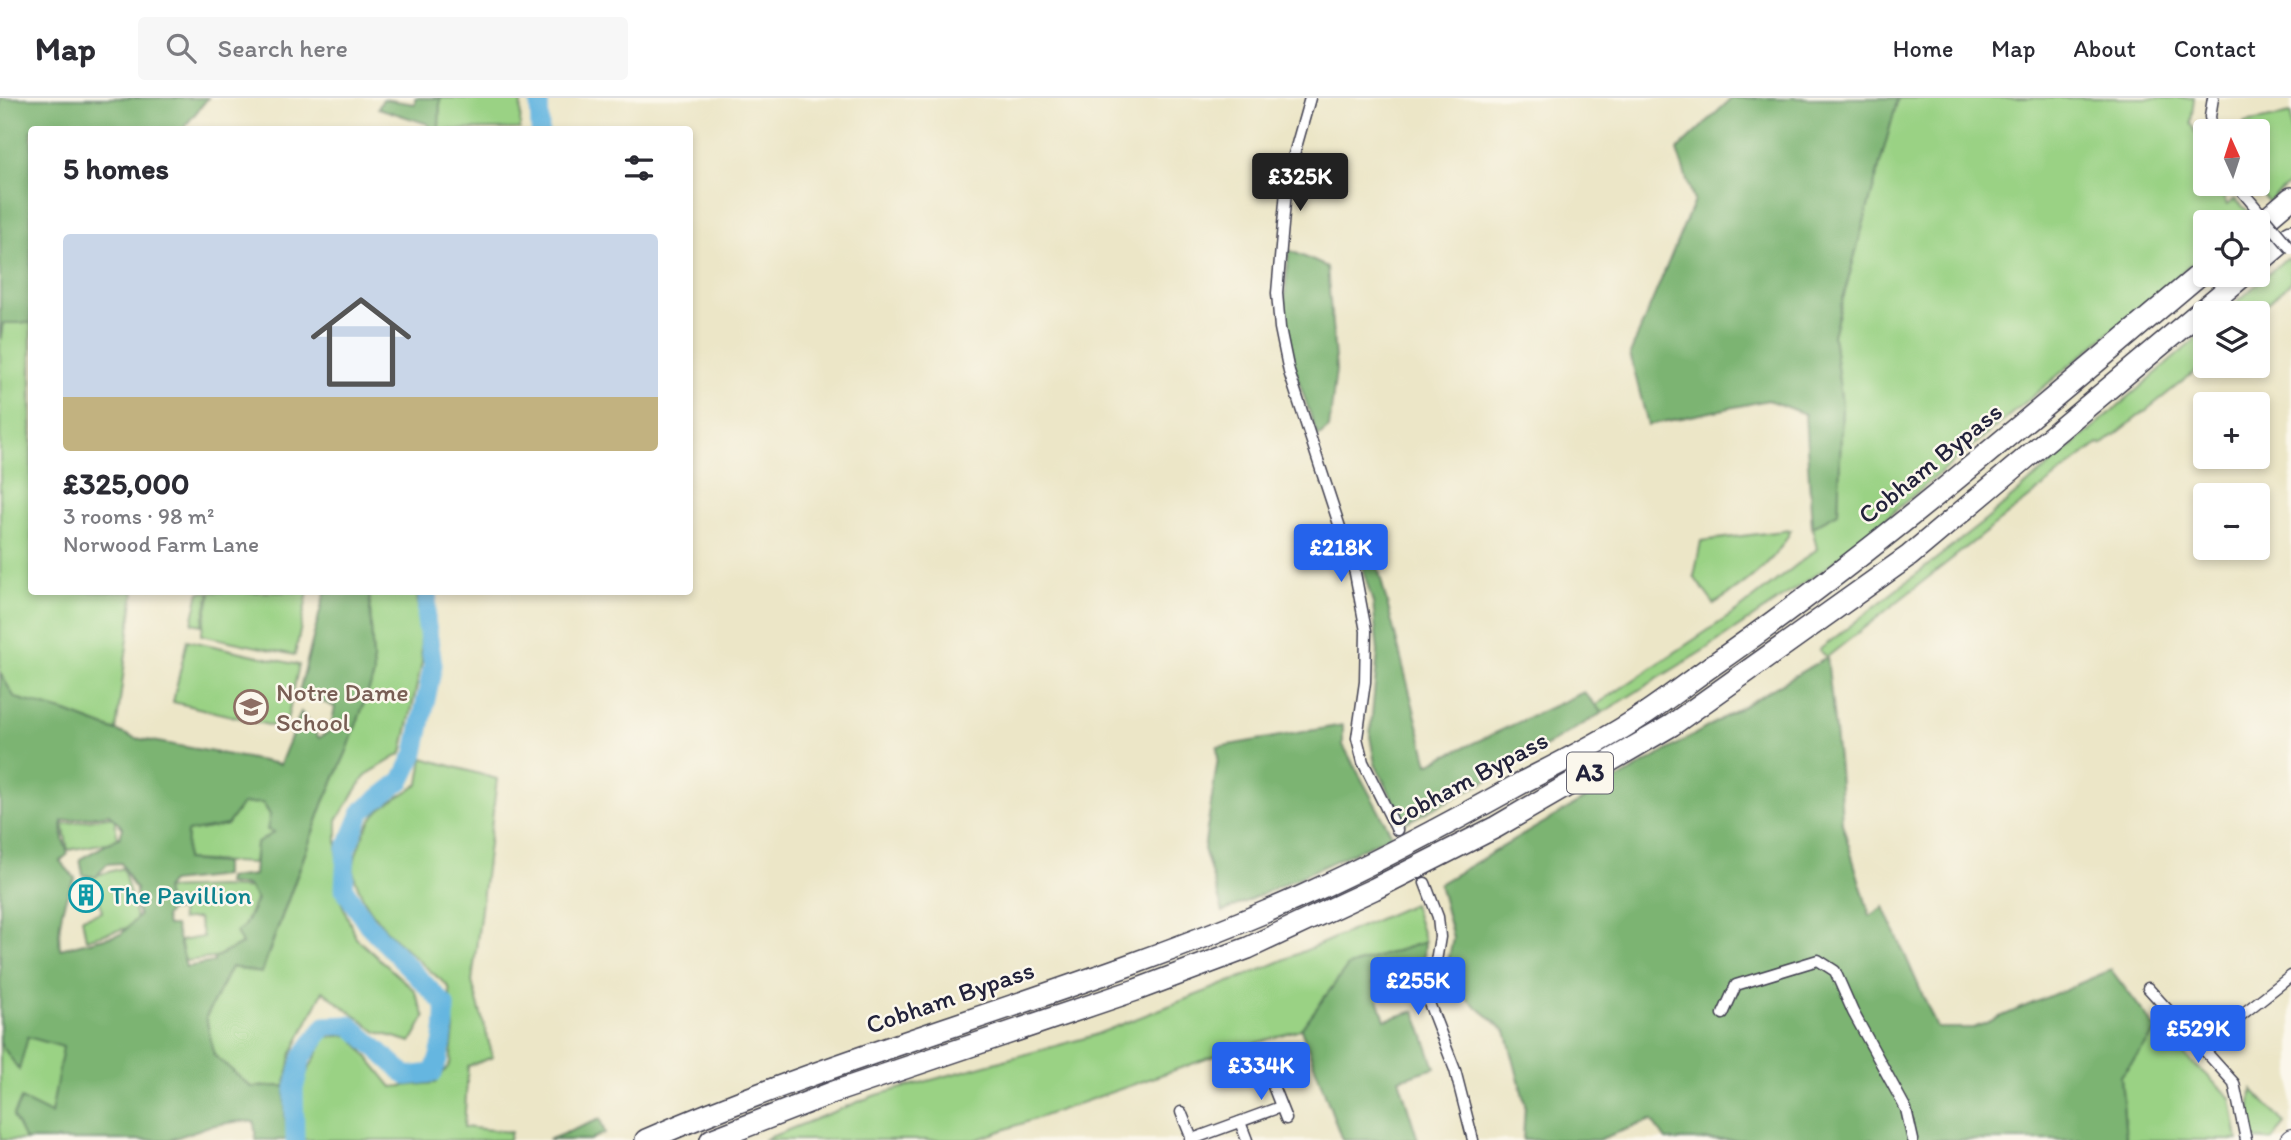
<!DOCTYPE html>
<html lang="en">
<head>
<meta charset="utf-8">
<style>
  :root { --surface:#fff; --page:#f7f7f7; --text:#2b2b33; --muted:#7c7c81; --line:#e1e1e2; --accent:#2563eb }
  body { margin:0; font-family:Itim,sans-serif; background:var(--page); color:var(--text); height:100vh; display:flex; flex-direction:column; font-size:26px; white-space:nowrap }
  * { box-sizing:border-box; margin:0 }
  p { font-size:23px; color:var(--muted) }
  .icon { flex:none; width:38px; height:38px; fill:none; stroke:currentColor; stroke-width:2; stroke-linecap:round; stroke-linejoin:round }
  .map { position:relative; flex:1; overflow:hidden }
  .sheet { position:absolute; left:28px; top:28px; width:665px; height:469px; display:flex; flex-direction:column; background:var(--surface); border-radius:7px; box-shadow:0 4px 10px #0003 }
  .sheet>* { flex:none }
  .needle { width:46px; rotate:357deg }
  .tools { position:absolute; left:2193px; top:21px; display:grid; gap:14px }
  .tools a { display:grid; place-items:center; width:77px; height:77px; border-radius:7px; background:var(--surface); box-shadow:0 4px 10px #0003; font-size:35px }
  .price { position:absolute; translate:-50% -60px; padding:0 16px; border-radius:7px; background:var(--accent); color:#fff; font-size:23px; line-height:46px; filter:drop-shadow(0 2px 4px #0008) }
  .price::after { content:''; position:absolute; left:50%; top:42px; width:21px; height:16px; margin-left:-10px; background:inherit; clip-path:polygon(0 0,100% 0,50% 100%) }
  .price.selected { background:#222; color:#fff }
  ul { padding:0; list-style:none }
  li { display:grid; align-content:center; gap:14px; height:371px; padding:0 35px }
  li+li { border-top:2px solid var(--line) }
  li span { display:grid; place-items:center; height:217px; border-radius:7px; color:#555 }
  li>.icon { margin-inline-start:auto }
  span .icon { width:126px; height:126px; fill:#fffc; stroke-width:1 }
  li b { font-size:30px }
  h2 { display:flex; justify-content:space-between; align-items:center; height:84px; padding:0 35px; font-size:30px }
  header { display:flex; align-items:center; gap:42px; box-sizing:border-box; height:98px; padding:0 35px; background:var(--surface); border-bottom:2px solid var(--line) }
  header strong { font-size:33px }
  nav { display:flex; gap:38px; margin-inline-start:auto; font-size:24px }
  .search { width:490px; height:63px; background:var(--page); display:flex; align-items:center; gap:18px; box-sizing:border-box; padding:0 24px; border-radius:7px; color:var(--muted); font-size:26px }
  .map>svg:first-child { display:block }
  .green { fill:#9ad284; stroke:#5e7a60; stroke-width:2 }
  .forest { fill:#7bb472; stroke:#4e6b56; stroke-width:2; fill-rule:evenodd }
  .lines { fill:none; stroke-linecap:round; stroke-linejoin:round }
  .river { stroke:#65b6e0; stroke-width:19 }
  .street-casing { stroke:#403f50; stroke-width:13 }
  .primary-casing { stroke:#403f50; stroke-width:20 }
  .highway-casing { stroke:#403f50; stroke-width:24 }
  .street { stroke:#fff; stroke-width:10 }
  .primary { stroke:#fff; stroke-width:18 }
  .highway { stroke:#fff; stroke-width:21 }
  .street-bridge-casing { stroke:#403f50; stroke-width:13; stroke-linecap:butt }
  .street-bridge { stroke:#fff; stroke-width:10 }
  .labels { text-anchor:middle; stroke-width:5; stroke-linejoin:round; paint-order:stroke }
  .shield { fill:#fbf7ec; stroke:#636270; stroke-width:2 }
  .shield-label { font-size:24px; font-weight:bold; fill:#22223b }
  .street-label { font-size:26px; fill:#22223b; stroke:#fbf7ec }
  .education-label { font-size:26px; fill:#785e54; stroke:#fbf7ec; text-anchor:start }
  .culture-label { font-size:26px; fill:#0d838f; stroke:#fbf7ec; text-anchor:start }
</style>
</head>
<body>
<header>
<strong>Map</strong>
<div class="search"><svg class="icon" aria-label="search" viewBox="0 0 24 24"><circle cx="10" cy="10" r="6"/><path d="M15 15l6 6"/></svg>Search here</div>
<nav><a>Home</a><a>Map</a><a>About</a><a>Contact</a></nav>
</header>
<div class="map">
<svg width="2291" height="1042" viewBox="0 0 2291 1042">
  <rect width="100%" height="100%" fill="#fbf7ec"/>
  <filter id="ink" filterUnits="userSpaceOnUse"><feTurbulence type="fractalNoise" baseFrequency=".0143" numOctaves="2"/><feDisplacementMap in="SourceGraphic" scale="14" xChannelSelector="R" yChannelSelector="G"/><feConvolveMatrix kernelMatrix="1 2 1 2 8 2 1 2 1" color-interpolation-filters="sRGB"/></filter>
  <filter id="wash" filterUnits="userSpaceOnUse"><feTurbulence type="fractalNoise" baseFrequency=".00686" numOctaves="4" result="noise"/><feDisplacementMap in="SourceGraphic" scale="28" xChannelSelector="R" yChannelSelector="G"/><feGaussianBlur stdDeviation="1.57" result="paint"/><feColorMatrix in="noise" values="0 0 0 0 0 0 0 0 0 0 0 0 0 0 0 0 0 1.4 0 .05"/><feComposite in="paint" operator="in"/></filter>
  <g filter="url(#wash)">
    <rect width="100%" height="100%" fill="#ece6c7"/>
    <g class="green">
      <polygon points="440,0 521,0 520,31 439,32"/>
      <polygon points="1898,0 2194,0 2191,24 2205,56 2205,86 2218,86 2227,107 2235,101 2251,116 2242,124 2205,124 2205,155 1826,470 1709,549 1602,615 1596,607 1740,511 1817,451 1812,429 1838,415 1842,307 1833,237"/>
      <polygon points="2291,16 2291,84 2268,104 2256,86 2258,86 2258,33 2238,33 2245,25"/>
      <polygon points="2286,160 2291,164 2291,184 2257,215 2225,215"/>
      <polygon points="3,225 31,225 32,494 134,494 116,633 66,614 15,600 0,575 0,242"/>
      <polygon points="2205,233 2205,263 2197,272 2102,347 2099,345 1827,559 1819,552 1986,422"/>
      <path d="M1791 432C1777 463 1743 488 1714 506L1694 479 1701 443Z"/>
      <polygon points="199,494 210,494 202,527 192,525"/>
      <polygon points="211,494 308,494 295,557 201,537"/>
      <polygon points="369,494 417,494 422,564 402,655 366,677 337,722 337,793 356,840 414,892 425,919 411,944 377,934 323,893 292,955 285,988 251,989 214,957 206,919 231,869 262,874 324,704 347,653 374,577"/>
      <polygon points="187,542 299,567 285,631 173,604"/>
      <path d="M423 660 497 681 472 884 493 959 468 968 464 1029 511 1034 509 1042H302V984L326 939 350 937 392 989 435 985 450 966 454 931 449 889C415 859 364 822 354 776 351 761 366 728 375 716 383 706 408 694 419 686Z"/>
      <polygon points="241,705 263,705 270,717 275,734 256,746 254,765 185,762 187,734 227,727"/>
      <polygon points="114,718 118,743 68,752 63,726"/>
      <polygon points="123,770 138,827 86,841 82,820 102,814 96,784 83,784 83,781"/>
      <polygon points="220,789 260,791 244,828 242,846 214,860 185,863 180,843 203,839 198,820 181,822 180,812 169,813 165,791"/>
      <polygon points="1413,806 1425,844 1348,868 1301,931 1212,959 975,1042 763,1042 873,998 1092,938 1260,872"/>
      <polygon points="0,871 88,907 91,1042 0,1042"/>
      <polygon points="2157,932 2231,1000 2238,1042 2126,1042 2121,978"/>
      <polygon points="2252,991 2285,1026 2272,1042 2254,1041 2250,1019"/>
    </g>
    <g class="forest">
      <polygon points="0,0 208,0 185,28 186,31 32,32 31,225 3,225 0,242"/>
      <polygon points="415,0 440,0 439,31 428,31 428,26 378,10 383,1 415,6"/>
      <polygon points="1732,0 1898,0 1833,237 1842,307 1838,415 1812,429 1805,316 1768,302 1648,327 1630,256 1694,103 1677,52"/>
      <polygon points="1289,152 1327,169 1336,272 1329,330 1318,339 1297,278 1284,208"/>
      <polygon points="1372,446 1428,666 1584,594 1602,615 1486,683 1405,725 1375,666 1370,638 1378,554 1373,505 1358,455"/>
      <path d="M325 494H369L374 577 347 653 324 704 261 875 231 869 206 919 214 957 251 989 285 988V1018L289 1042H256L254 1024 241 1023 209 1028 170 1042H25L13 1018 21 1001 51 1016 63 949 28 939 19 972 0 945V575L15 600 66 614 135 640 280 666 301 614 319 640 330 633 335 609 299 594ZM263 705 270 717 267 732 274 734 256 746 254 777 228 780 227 786 248 788 257 802 244 828 236 834 242 846 214 860V864L186 869 175 828H167L165 819 169 813 165 791 171 784 224 778V765L186 762 187 734 227 727 242 706ZM109 716 123 730 120 739 80 761 83 777 96 779 107 766 121 765C127 774 129 784 136 791V808L139 818 121 836 60 851C57 827 63 801 75 780L60 763 68 756 63 741 62 723Z"/>
      <polygon points="1827,559 1839,671 1842,725 1870,818 1884,809 1937,930 1974,930 2111,872 2157,932 2121,978 2126,1042 1666,1042 1651,1022 1598,1042 1523,1042 1525,1006 1506,933 1444,882 1453,840 1439,786"/>
      <polygon points="1343,627 1343,647 1392,737 1223,814 1204,751 1218,660 1217,649"/>
      <polygon points="1425,844 1424,859 1373,885 1385,922 1415,913 1435,970 1399,981 1418,1042 1342,1042 1301,931 1348,868"/>
      <polygon points="600,1021 605,1035 590,1042 548,1042"/>
    </g>
    <g class="lines">
      <g class="river">
        <polyline points="539,0 540,32"/>
        <path d="M295 1042 294 991 302 959 325 928 350 927 407 978 433 975C443 952 446 931 445 907L368 827 344 791 346 751 362 713 402 682 415 655 433 567 426 522 428 494"/>
      </g>
    </g>
  </g>
  <g filter="url(#ink)">
    <g class="lines">
      <g class="street-casing">
        <g id="street">
          <polyline points="1310,0 1287,81 1277,195 1280,230 1289,274 1355,475 1366,533 1365,584 1357,640 1363,664 1397,732"/>
          <polyline points="2213,0 2210,19 2213,33"/>
          <polyline points="1425,785 1438,819 1440,839 1429,905 1455,972 1473,1042"/>
          <polyline points="2148,890 2234,985 2246,1042"/>
          <polyline points="1723,916 1736,887 1818,862 1835,873 1853,914 1906,1011 1913,1042"/>
          <polyline points="2199,944 2240,918 2291,878"/>
          <polyline points="1267,973 1286,1021"/>
          <polyline points="1181,1014 1192,1041"/>
          <polyline points="1240,1024 1247,1042"/>
          <polyline points="1190,1042 1280,1009"/>
        </g>
      </g>
      <g class="primary-casing">
        <polyline id="primary" points="2289,1042 2291,1040"/>
      </g>
      <g class="highway-casing">
        <g id="highway">
          <polyline points="2258,128 2291,100"/>
          <polyline points="2258,165 2291,137"/>
          <path d="M646 1042C859 949 1086 894 1300 799 1376 765 1452 724 1525 683 1560 665 1596 647 1629 626 1657 609 1683 588 1710 569 1884 448 2043 308 2205 172"/>
          <polyline points="711,1042 834,994 1136,892 1248,850 1374,791 1496,729 1672,627 1909,458 2244,177"/>
        </g>
      </g>
      <use href="#street" class="street"/>
      <use href="#primary" class="primary"/>
      <use href="#highway" class="highway"/>
      <g class="street-bridge-casing">
        <polyline id="street-bridge" points="2241,92 2291,151"/>
      </g>
      <use href="#street-bridge" class="street-bridge"/>
    </g>
  </g>
  <defs>
    <g id="school-ring" transform="scale(1.75)"><circle r="9.5" fill="#fbf7ec" stroke="#8d6e63" stroke-width="1.5"/><path d="M0-5L7-2L0 1L-7-2ZM-4 1L0 2.5L4 1V4Q0 6-4 4Z" fill="#8d6e63"/></g>
    <g id="building-ring" transform="scale(1.75)"><circle r="9.5" fill="#fbf7ec" stroke="#0f9aa8" stroke-width="1.5"/><path d="M-4-6H4V6H1V3H-1V6H-4ZM-2.5-4.3h1.7v1.8h-1.7ZM.8-4.3h1.7v1.8H.8ZM-2.5-1h1.7V.8h-1.7ZM.8-1h1.7V.8H.8Z" fill="#0f9aa8"/></g>
  </defs>
  <g fill-rule="evenodd">
    <use href="#school-ring" x="251" y="609"/>
    <use href="#building-ring" x="86" y="797"/>
  </g>
  <g class="labels">
    <rect class="shield" x="1567" y="654.5" width="46" height="41" rx="5"/>
    <g class="shield-label">
      <text x="1590" y="683">A3</text>
    </g>
    <g class="street-label">
      <text transform="translate(1930 365) rotate(-39)" y="9">Cobham Bypass</text>
      <text transform="translate(1468 681) rotate(-28)" y="9">Cobham Bypass</text>
      <text transform="translate(950 899) rotate(-19)" y="9">Cobham Bypass</text>
    </g>
    <g class="education-label">
      <text x="276" y="603">Notre Dame<tspan x="276" dy="30">School</tspan></text>
    </g>
    <g class="culture-label">
      <text x="110" y="806">The Pavillion</text>
    </g>
  </g>
</svg>
<div class="tools">
<a><svg class="needle" viewBox="-14 -14 28 28"><path d="M0-13l5 13h-10z" fill="#e53935"/><path d="M0 13l5-13h-10z" fill="#7c7c81"/></svg></a>
<a><svg class="icon" aria-label="locate" viewBox="0 0 24 24"><circle cx="12" cy="12" r="6"/><path d="M12 2v4M12 18v4M2 12h4M18 12h4"/></svg></a>
<a><svg class="icon" aria-label="layers" viewBox="0 0 24 24"><path d="M12 4l9 5-9 5-9-5zM3 14l9 5 9-5"/></svg></a>
<a>+</a>
<a>−</a>
</div>
<b class="price selected" style="left:1300px;top:115px">£325K</b>
<b class="price" style="left:1341px;top:486px">£218K</b>
<b class="price" style="left:1418px;top:919px">£255K</b>
<b class="price" style="left:2198px;top:967px">£529K</b>
<b class="price" style="left:1261px;top:1004px">£334K</b>
<section class="sheet">
<h2>5 homes<svg class="icon" aria-label="filters" viewBox="0 0 24 24"><path d="M4 7h16M4 17h16"/><circle cx="9" cy="7" r="2"/><circle cx="15" cy="17" r="2"/></svg></h2>
<ul>
<li><span style="background:linear-gradient(#c9d6e8 75%,#c2b280 0)"><svg class="icon" aria-label="home" viewBox="0 0 24 24"><path d="M3 11l9-7 9 7M6 9v11h12V9"/></svg></span><div><b>£325,000</b><p>3 rooms · 98 m²</p><p>Norwood Farm Lane</p></div></li>
</ul>
</section>
</div>
</body>
</html>
